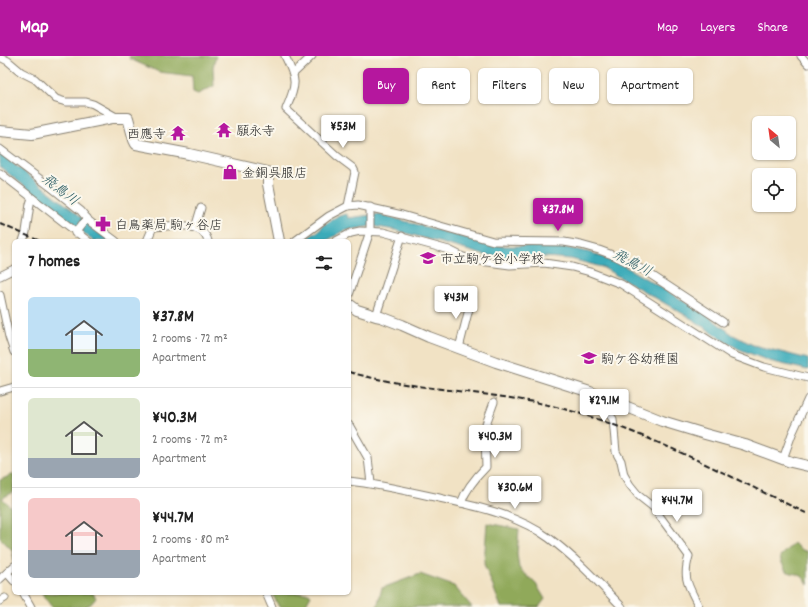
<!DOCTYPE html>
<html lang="en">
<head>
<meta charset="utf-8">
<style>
  :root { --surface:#fff; --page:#f6f6f6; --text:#222; --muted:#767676; --line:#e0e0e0; --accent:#b5179e }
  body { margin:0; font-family:Dekko,"Klee One",sans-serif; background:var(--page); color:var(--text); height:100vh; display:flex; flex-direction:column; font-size:15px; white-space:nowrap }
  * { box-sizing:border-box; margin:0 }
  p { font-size:13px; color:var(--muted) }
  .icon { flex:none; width:22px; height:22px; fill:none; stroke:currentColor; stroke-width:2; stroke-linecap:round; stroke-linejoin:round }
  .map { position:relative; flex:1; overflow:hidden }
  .sheet { position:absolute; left:12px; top:183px; width:339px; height:356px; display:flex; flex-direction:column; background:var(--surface); border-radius:6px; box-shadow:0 1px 3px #0004 }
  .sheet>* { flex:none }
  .banner { position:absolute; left:363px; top:12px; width:380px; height:36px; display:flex; gap:8px }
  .needle { width:26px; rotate:331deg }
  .fabs { position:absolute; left:752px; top:60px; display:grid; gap:8px }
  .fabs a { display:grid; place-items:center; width:44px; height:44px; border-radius:6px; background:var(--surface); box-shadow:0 1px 3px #0004; font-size:20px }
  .price { position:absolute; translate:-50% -34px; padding:0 9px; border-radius:4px; background:#fff; color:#222; font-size:13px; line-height:26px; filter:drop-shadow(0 1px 2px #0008) }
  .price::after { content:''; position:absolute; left:50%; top:24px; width:12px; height:9px; margin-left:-6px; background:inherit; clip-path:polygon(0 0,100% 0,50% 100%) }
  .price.on { background:var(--accent); color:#fff }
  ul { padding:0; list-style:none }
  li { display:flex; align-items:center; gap:12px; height:100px; padding:0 16px }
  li+li { border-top:1px solid var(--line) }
  li span { display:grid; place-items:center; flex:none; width:112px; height:80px; border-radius:6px; color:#555 }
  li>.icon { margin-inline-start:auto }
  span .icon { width:48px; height:48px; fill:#fffc; stroke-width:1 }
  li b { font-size:17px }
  h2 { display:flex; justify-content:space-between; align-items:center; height:48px; padding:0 16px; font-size:17px }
  .chip { padding:0 14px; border-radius:6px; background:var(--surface); box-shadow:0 1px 3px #0004; font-size:14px; line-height:36px }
  .chip.on { background:var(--accent); color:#fff }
  header { display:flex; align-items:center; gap:24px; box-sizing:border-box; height:56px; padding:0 20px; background:var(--accent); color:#fff }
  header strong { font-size:19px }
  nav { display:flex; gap:22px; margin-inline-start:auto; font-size:14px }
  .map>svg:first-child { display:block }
  .forest { fill:#90a95a; stroke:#56623b }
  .water { fill:#3babb9; stroke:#2c646a }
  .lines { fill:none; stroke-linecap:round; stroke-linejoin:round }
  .minor-casing { stroke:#867f70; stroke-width:9 }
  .highway-casing { stroke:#867f70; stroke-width:12 }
  .minor { stroke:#fff; stroke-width:7 }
  .highway { stroke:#fff; stroke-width:10 }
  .rail { stroke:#1c1c1c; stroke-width:2; stroke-dasharray:6 3; stroke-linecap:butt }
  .labels { text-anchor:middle; stroke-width:4; stroke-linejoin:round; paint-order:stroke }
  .poi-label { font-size:13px; fill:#1c1c1c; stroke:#fbf7ec; text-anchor:start }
  .water-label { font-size:14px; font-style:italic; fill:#2a5c63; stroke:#fbf7ec }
</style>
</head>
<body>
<header>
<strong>Map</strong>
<nav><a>Map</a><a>Layers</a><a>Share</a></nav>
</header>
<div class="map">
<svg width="808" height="551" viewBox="0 0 808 551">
  <rect width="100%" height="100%" fill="#fbf7ec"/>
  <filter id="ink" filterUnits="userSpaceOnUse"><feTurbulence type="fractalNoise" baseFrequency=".025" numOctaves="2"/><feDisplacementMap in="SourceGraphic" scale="8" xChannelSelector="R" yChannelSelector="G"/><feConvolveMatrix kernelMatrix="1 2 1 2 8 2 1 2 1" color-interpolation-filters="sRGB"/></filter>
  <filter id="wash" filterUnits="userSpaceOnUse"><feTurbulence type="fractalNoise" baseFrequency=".012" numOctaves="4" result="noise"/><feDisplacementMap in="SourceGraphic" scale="16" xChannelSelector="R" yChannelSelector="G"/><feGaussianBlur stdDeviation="0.9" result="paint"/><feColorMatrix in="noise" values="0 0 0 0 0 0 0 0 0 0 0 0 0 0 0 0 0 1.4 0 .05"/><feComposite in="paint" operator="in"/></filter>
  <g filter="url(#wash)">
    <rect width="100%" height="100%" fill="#f1e2c4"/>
    <g class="forest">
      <polygon points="129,0 216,0 213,11 214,30 198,38 193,36 192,20 159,16 130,3"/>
      <polygon points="14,418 14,436 2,442 14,454 14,504 12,494 0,482 0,424"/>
      <polygon points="487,467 519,473 517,498 519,512 536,528 545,543 539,551 501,551 484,508"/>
      <path d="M794 487 800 493 808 496V529C802 516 798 520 786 515L781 505 780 500Z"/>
      <polygon points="420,518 454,530 472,551 377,551 382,532"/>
      <polygon points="41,537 93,537 96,542 91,548 84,551 52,551"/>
      <polygon points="272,537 309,537 311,539 306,548 308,551 279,551"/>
    </g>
    <g class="water">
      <polygon points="0,97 78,158 100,177 113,185 94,185 86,179 0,111"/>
      <polygon points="347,158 348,162 379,158 481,186 503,190 557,190 588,196 619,207 703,256 733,279 753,289 808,303 808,314 769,305 739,293 726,286 692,263 602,211 571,203 546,201 498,200 484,199 395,174 372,170 344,175 326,185 302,185 320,174 323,169 339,160"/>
    </g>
  </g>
  <g filter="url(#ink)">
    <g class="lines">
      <g class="minor-casing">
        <g id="minor">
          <path d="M285 0C297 24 297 28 286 53L337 100 353 112 355 116 348 150"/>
          <polyline points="801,0 808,8"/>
          <polyline points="0,1 8,5 21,16 35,23 56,43 66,46 86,46 93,48 118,62"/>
          <polyline points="294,17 312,0"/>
          <polyline points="0,93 52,132 81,155 89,165 116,185"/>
          <polyline points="0,117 88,185"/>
          <polyline points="195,172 201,152"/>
          <polyline points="75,177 87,162"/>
          <polyline points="23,185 26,176 30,148 32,142"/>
          <path d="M147 185 153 171C170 170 202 164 208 185"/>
          <polyline points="295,185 329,160 348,150 358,149 402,159 493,185 564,186 581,189 599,194 615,200 645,215 723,266"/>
          <polyline points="336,185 351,177 360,175 383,176 449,194 463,201 480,205 510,209 544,207 572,211 590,216 621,228 732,299 764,311 808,322"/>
          <polyline points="0,220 14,213"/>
          <polyline points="0,239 9,281 14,296"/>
          <polyline points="349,239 370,175 370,151"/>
          <polyline points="376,260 402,180"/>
          <polyline points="459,292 472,241"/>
          <polyline points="0,335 14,331"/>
          <path d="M590 336 596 346 606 354 613 363 616 396 621 405 624 419 630 429 639 440 653 451 689 500C682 524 689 530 699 551"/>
          <polyline points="349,369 368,402 371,427"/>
          <polyline points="783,403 792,378 808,343"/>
          <path d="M349 425C376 428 403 434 430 440 470 449 515 457 549 482 576 502 599 527 622 551"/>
          <path d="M461 447C466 433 475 422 486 411L485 379 486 368 494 346"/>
          <polyline points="7,517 14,525"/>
          <polyline points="0,523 14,510"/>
          <polyline points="23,537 31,551"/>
          <polyline points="266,537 272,551"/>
          <polyline points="0,545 5,542"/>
        </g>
      </g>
      <g class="highway-casing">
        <g id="highway">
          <polyline points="0,75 32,78 112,62 128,62 134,84 136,88 189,98 268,116 268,128 279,185"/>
          <polyline points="349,248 357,254 376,260 381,261 402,269 429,281 496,306 590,336 662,365 705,378 745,389 791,406 808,410"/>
        </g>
      </g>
      <use href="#minor" class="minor"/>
      <use href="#highway" class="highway"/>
      <g class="rail">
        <polyline points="0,168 40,185"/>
        <path d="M349 316C419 336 494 334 564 353 649 376 728 420 808 458"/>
      </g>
    </g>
  </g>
  <defs>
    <g id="temple-bare" transform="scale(1.2)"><path d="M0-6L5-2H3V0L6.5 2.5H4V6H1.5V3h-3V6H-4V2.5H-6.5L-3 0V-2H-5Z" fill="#b5179e" stroke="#fbf7ec" stroke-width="2.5" paint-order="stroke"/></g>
    <g id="shop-bare" transform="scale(1.2)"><path d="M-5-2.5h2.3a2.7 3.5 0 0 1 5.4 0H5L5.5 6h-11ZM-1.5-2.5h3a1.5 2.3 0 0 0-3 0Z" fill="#b5179e" stroke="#fbf7ec" stroke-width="2.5" paint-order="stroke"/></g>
    <g id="pharmacy-bare" transform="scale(1.2)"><path d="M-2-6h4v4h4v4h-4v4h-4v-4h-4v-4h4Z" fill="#b5179e" stroke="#fbf7ec" stroke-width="2.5" paint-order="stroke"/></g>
    <g id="school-bare" transform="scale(1.2)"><path d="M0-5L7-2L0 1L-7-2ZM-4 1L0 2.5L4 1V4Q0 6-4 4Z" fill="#b5179e" stroke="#fbf7ec" stroke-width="2.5" paint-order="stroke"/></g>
  </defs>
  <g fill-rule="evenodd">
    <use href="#temple-bare" x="224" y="74"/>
    <use href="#temple-bare" x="178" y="77"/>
    <use href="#shop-bare" x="230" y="116"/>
    <use href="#pharmacy-bare" x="103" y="168"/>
    <use href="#school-bare" x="428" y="202"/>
    <use href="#school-bare" x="589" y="302"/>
  </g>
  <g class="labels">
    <g class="poi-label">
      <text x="236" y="79">願永寺</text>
      <text x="166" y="82" text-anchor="end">西應寺</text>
      <text x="242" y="121">金銅呉服店</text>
      <text x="115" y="173">白鳥薬局 駒ヶ谷店</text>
      <text x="440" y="207">市立駒ケ谷小学校</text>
      <text x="601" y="307">駒ケ谷幼稚園</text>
    </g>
    <g class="water-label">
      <text transform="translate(61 133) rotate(38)" y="5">飛鳥川</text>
      <text transform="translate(633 206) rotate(28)" y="5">飛鳥川</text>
    </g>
  </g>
</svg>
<div class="fabs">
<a><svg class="needle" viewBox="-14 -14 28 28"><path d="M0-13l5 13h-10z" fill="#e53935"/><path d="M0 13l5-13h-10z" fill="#767676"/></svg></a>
<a><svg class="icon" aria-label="locate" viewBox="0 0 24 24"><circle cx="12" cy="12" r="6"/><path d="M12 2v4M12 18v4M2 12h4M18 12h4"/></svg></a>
</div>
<b class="price" style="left:343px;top:93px">¥53M</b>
<b class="price on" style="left:558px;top:176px">¥37.8M</b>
<b class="price" style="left:456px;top:264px">¥43M</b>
<b class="price" style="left:604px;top:367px">¥29.1M</b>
<b class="price" style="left:495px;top:403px">¥40.3M</b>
<b class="price" style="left:515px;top:454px">¥30.6M</b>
<b class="price" style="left:677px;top:467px">¥44.7M</b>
<div class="banner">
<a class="chip on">Buy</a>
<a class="chip">Rent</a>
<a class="chip">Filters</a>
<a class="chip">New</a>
<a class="chip">Apartment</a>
</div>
<section class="sheet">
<h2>7 homes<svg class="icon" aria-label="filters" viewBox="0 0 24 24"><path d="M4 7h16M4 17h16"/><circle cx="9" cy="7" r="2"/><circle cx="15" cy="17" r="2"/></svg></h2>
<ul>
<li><span style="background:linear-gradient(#bfe0f5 65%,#8fb573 0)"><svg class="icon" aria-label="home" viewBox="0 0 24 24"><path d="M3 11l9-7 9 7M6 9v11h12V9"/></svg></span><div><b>¥37.8M</b><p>2 rooms · 72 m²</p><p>Apartment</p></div></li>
<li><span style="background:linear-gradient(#dfe7d0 75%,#9aa5b1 0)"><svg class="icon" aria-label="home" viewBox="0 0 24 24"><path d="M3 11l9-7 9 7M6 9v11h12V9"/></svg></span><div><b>¥40.3M</b><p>2 rooms · 72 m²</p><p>Apartment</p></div></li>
<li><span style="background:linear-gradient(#f6c9c9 65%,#9aa5b1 0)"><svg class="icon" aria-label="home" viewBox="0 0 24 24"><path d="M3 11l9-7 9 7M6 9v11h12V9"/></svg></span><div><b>¥44.7M</b><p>2 rooms · 80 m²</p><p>Apartment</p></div></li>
</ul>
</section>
</div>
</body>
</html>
